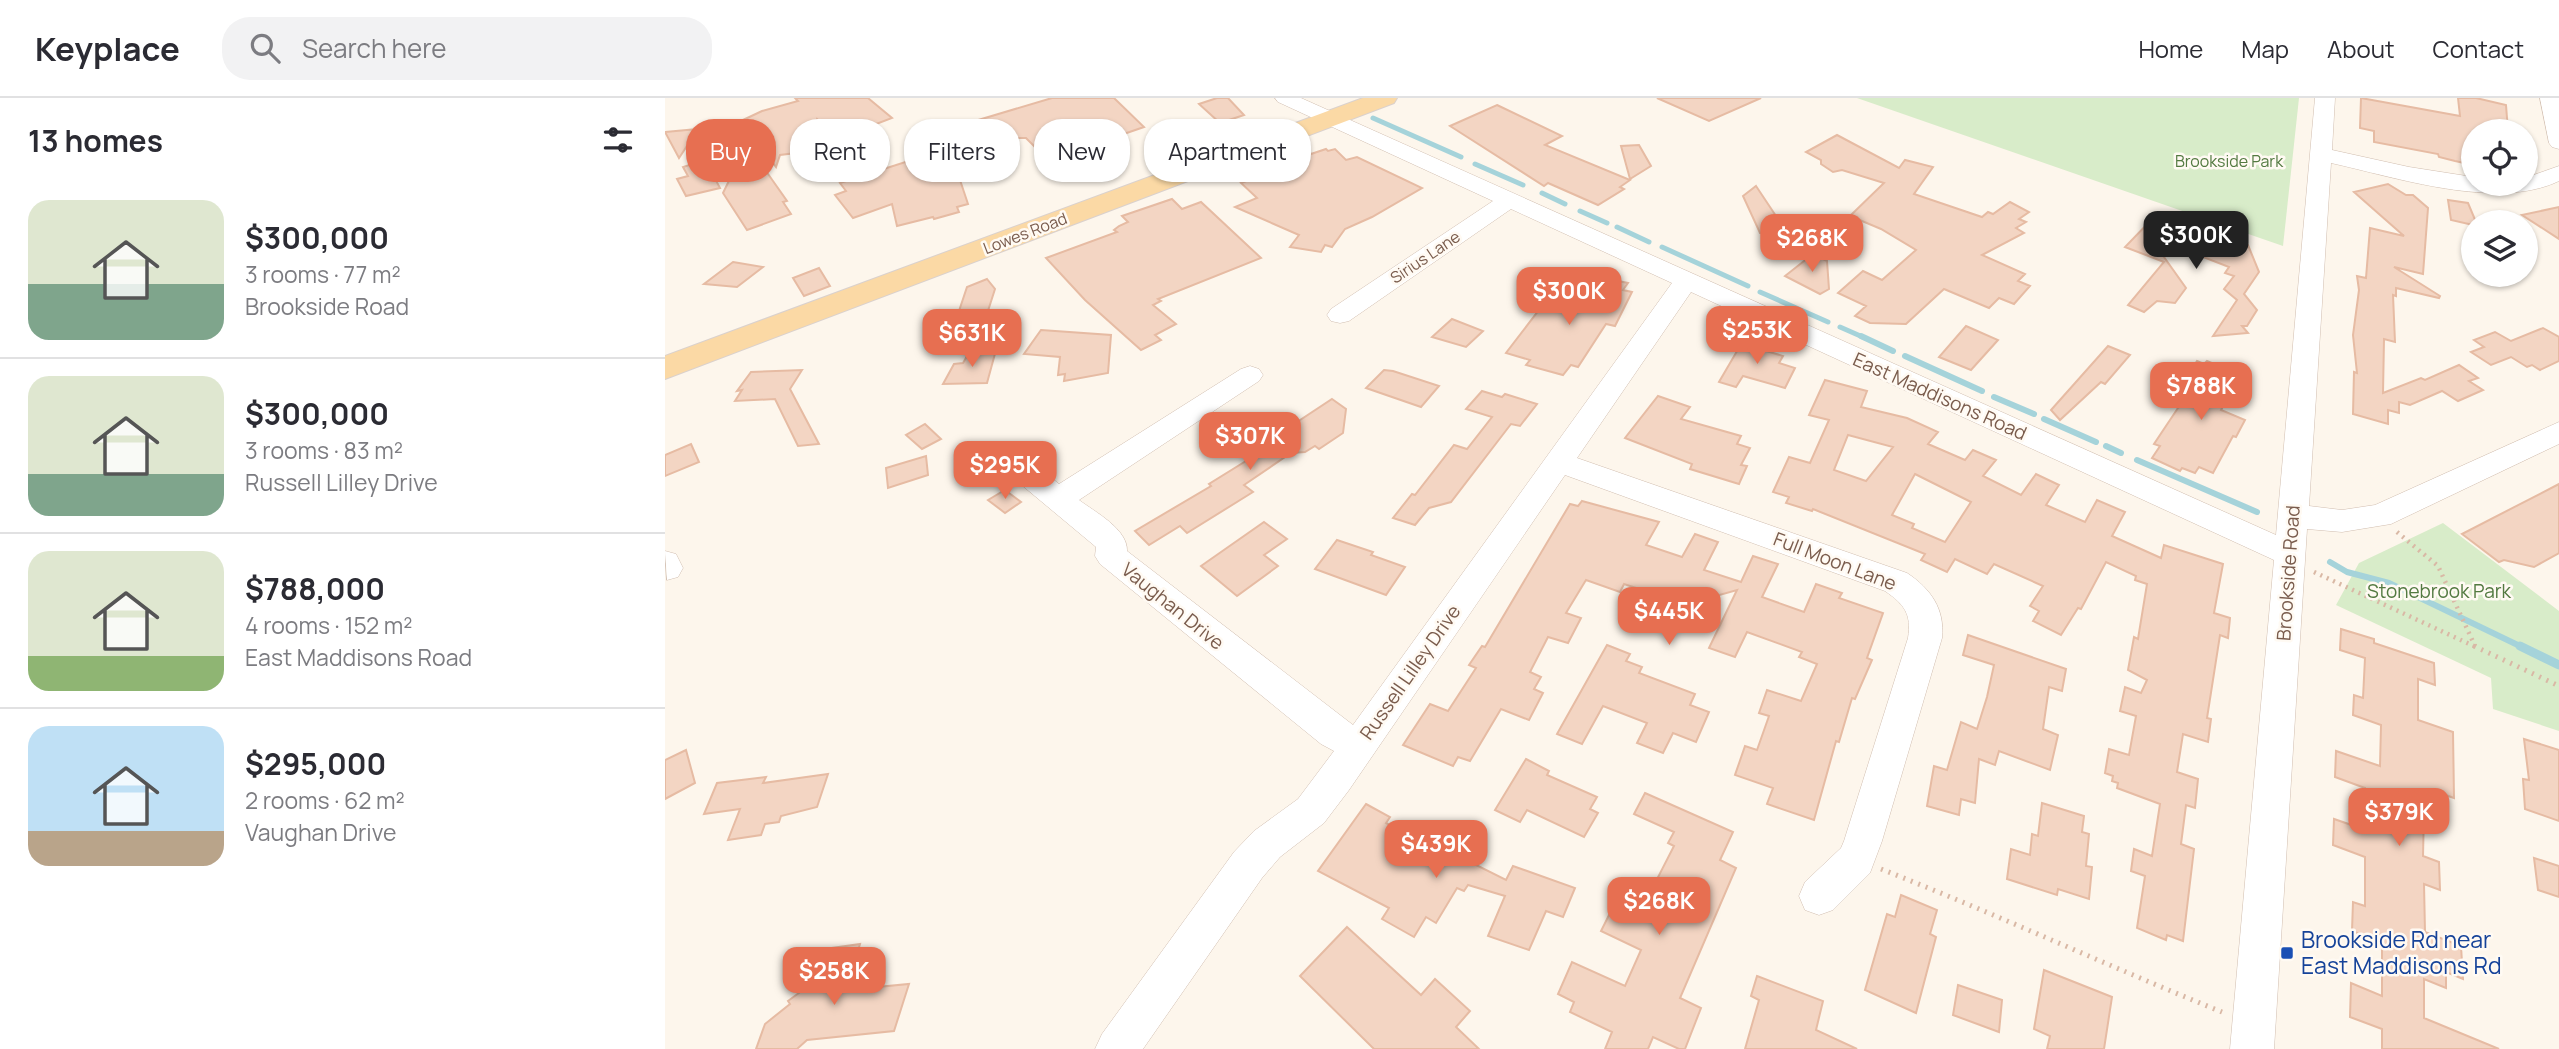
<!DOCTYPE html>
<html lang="en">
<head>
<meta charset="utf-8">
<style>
  :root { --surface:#fff; --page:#f2f2f3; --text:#2b2b33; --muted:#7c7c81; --line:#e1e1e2; --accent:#e76f51 }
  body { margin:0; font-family:Manrope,sans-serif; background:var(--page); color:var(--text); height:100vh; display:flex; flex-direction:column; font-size:26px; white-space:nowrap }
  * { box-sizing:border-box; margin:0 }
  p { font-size:23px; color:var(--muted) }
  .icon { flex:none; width:38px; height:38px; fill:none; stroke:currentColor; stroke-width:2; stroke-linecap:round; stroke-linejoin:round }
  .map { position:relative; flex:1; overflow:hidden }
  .panel { display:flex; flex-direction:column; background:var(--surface); width:665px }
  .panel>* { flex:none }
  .guide { position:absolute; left:21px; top:21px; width:665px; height:63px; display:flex; gap:14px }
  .fabs { position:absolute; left:1796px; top:21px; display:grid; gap:14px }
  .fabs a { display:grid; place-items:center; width:77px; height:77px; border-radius:50%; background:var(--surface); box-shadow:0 2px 5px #0004; font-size:35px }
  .price { position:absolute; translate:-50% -60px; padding:0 16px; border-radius:14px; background:var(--accent); color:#fff; font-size:23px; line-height:46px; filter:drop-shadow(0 2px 4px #0008) }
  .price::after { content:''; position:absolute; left:50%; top:42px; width:21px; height:16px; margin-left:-10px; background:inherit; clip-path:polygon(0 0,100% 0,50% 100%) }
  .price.on { background:#222; color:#fff }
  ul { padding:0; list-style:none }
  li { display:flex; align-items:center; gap:21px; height:175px; padding:0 28px }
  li+li { border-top:2px solid var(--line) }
  li span { display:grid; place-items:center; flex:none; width:196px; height:140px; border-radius:21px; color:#555 }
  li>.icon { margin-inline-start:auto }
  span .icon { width:84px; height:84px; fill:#fffc; stroke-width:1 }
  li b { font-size:30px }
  h2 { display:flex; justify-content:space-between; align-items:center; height:84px; padding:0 28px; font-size:30px }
  .chip { padding:0 24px; border-radius:28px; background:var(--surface); box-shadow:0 2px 5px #0004; font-size:24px; line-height:63px }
  .chip.on { background:var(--accent); color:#fff }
  header { display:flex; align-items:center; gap:42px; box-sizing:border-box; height:98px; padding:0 35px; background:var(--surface); border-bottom:2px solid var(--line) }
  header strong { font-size:33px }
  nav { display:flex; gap:38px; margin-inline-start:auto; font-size:24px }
  .search { width:490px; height:63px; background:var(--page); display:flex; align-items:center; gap:18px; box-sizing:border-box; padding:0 24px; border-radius:28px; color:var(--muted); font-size:26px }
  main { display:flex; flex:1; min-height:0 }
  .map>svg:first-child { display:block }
  .green { fill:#d8ecc9 }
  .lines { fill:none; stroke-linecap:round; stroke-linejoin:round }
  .stream-far2 { stroke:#a5d3da; stroke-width:5 }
  .stream-far1 { stroke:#a5d3da; stroke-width:6 }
  .stream { stroke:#a5d3da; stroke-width:9 }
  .building { fill:#f3d5c3; stroke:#e6bba3; stroke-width:2; fill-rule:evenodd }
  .minor-casing { stroke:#d1beb0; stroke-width:1 }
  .major-casing { stroke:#dad1cd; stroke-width:2 }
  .path-far1 { stroke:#d9b8a5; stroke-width:4.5; stroke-dasharray:2 5; stroke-linecap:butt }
  .path { stroke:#d9b8a5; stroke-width:5; stroke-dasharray:2 6; stroke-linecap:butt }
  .minor { fill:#fff; fill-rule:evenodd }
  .major { fill:#fbd9a5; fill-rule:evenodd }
  .transit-dot { fill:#1a4fb4; stroke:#fffaf3; stroke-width:2.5 }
  .labels { text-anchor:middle; stroke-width:5; stroke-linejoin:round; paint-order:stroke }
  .far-park-label { font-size:16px; fill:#537a41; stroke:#fffaf3 }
  .far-street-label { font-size:16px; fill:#7a5c4d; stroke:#fffaf3 }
  .street-label { font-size:19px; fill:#7a5c4d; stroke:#fffaf3 }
  .park-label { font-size:19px; fill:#537a41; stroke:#fffaf3 }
  .near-transit-label { font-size:23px; fill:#164399; stroke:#fffaf3; text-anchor:start }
</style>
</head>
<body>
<header>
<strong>Keyplace</strong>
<div class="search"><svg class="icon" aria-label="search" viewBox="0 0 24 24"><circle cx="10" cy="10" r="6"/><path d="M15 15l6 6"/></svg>Search here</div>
<nav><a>Home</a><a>Map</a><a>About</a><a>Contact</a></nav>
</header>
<main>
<section class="panel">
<h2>13 homes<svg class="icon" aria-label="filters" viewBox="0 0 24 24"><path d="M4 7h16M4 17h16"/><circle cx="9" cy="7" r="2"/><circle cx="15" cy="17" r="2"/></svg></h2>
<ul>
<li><span style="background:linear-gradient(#dfe7d0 60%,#7fa58c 0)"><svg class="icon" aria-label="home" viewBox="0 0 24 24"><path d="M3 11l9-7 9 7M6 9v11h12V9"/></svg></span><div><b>$300,000</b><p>3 rooms · 77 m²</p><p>Brookside Road</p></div></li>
<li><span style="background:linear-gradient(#dfe7d0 70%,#7fa58c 0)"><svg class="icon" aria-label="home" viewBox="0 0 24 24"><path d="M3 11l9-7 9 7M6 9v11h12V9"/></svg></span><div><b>$300,000</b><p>3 rooms · 83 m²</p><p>Russell Lilley Drive</p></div></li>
<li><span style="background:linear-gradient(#dfe7d0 75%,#8fb573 0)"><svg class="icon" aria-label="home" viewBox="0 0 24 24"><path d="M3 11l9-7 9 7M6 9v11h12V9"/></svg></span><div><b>$788,000</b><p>4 rooms · 152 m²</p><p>East Maddisons Road</p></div></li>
<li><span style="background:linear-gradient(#bfe0f5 75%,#b9a48a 0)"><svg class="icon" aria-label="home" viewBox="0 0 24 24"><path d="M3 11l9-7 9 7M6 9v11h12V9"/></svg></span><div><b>$295,000</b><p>2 rooms · 62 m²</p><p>Vaughan Drive</p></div></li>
</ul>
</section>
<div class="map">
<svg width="1894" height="951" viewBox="0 0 1894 951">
  <rect width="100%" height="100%" fill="#fdf6ec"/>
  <g class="green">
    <polygon points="1192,0 1634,0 1618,148 1592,139"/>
    <polygon points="1778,425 1894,513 1894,633 1828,611 1826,580 1671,507 1694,465"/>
  </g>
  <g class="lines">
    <g class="stream-far2">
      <polyline points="708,20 796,59"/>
      <polyline points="810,66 858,87"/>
      <polyline points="877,95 900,106"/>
      <polyline points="915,113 942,125"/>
      <polyline points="952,129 984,144"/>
      <polyline points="997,149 1083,188"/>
      <polyline points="1095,194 1163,224"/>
      <polyline points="1175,229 1200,240"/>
    </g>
    <g class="stream-far1">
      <polyline points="1196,238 1228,253"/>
      <polyline points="1240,258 1317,293"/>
      <polyline points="1329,299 1369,316"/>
      <polyline points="1379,321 1431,344"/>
      <polyline points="1441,348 1456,355"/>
      <polyline points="1472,362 1592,414"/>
      <polyline points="1665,464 1682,474 1724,485 1859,550"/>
    </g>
    <polyline class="stream" points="1855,548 1894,567"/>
  </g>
  <g class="building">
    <polygon points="130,0 203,0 227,20 198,31 204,35 178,45 152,21 139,54 115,57 111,69 78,22 97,13 133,3"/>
    <polygon points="387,0 449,0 479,29 421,49 426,54 397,64 393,59 383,62 361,40 353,40 300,59 306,65 291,70 303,106 292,109 294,114 269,121 268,119 232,128 227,106 188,120 170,97 181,93 175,85 278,52 273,46 291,40 283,31"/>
    <polygon points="552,0 563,0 579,17 555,25 534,6"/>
    <polygon points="992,0 1096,0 1044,23"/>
    <polygon points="1696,0 1795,18 1793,0 1811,0 1841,7 1843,33 1808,33 1808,67 1790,63 1774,59 1773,56 1709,44 1709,33 1695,30"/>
    <polygon points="832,7 897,38 880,47 965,82 955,89 959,91 933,107 883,85 879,88 785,28"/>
    <polygon points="33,31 14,60 0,34"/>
    <polygon points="1172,37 1234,70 1240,62 1268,69 1249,96 1317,119 1323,114 1328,116 1345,104 1364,114 1354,121 1361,124 1351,130 1359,135 1317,157 1360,176 1353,183 1365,188 1349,206 1334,200 1324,210 1279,191 1241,226 1205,225 1190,218 1201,208 1173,195 1198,173 1217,182 1251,152 1216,131 1185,118 1219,85 1177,72 1168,74 1156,66 1156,62 1141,54"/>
    <polygon points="82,46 122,103 118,104 126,116 82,132 58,95"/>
    <polygon points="974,47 986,68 965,81 956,48"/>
    <polygon points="661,51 663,53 670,51 681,62 692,59 757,90 707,119 680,131 667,149 660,147 656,154 625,149 634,137 570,109 592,100 576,85 590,80 582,73 643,52 646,56"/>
    <polygon points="40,62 55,90 21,98 12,81 23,78 18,69"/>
    <polygon points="1723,86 1741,97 1748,97 1763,110 1758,176 1729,169 1775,198 1774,200 1731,190 1731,198 1728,197 1730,244 1719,241 1718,295 1756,280 1760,282 1794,267 1813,280 1804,283 1818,292 1793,303 1777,293 1745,307 1734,304 1734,315 1723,312 1723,326 1688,316 1689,274 1692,275 1688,237 1694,192 1692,178 1701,180 1705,130 1739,138 1689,94"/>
    <polygon points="1091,88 1121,133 1095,135 1078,98"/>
    <polygon points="507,101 517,111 536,104 596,160 493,201 496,203 488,207 511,226 490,237 496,242 476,252 420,202 381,160 452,134 449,132 454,128 463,124 457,118"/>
    <polygon points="1783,102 1803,105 1811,124 1808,124 1808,127 1786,122"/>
    <polygon points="1894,109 1894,141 1857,117"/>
    <polygon points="1491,117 1513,125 1509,129 1557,147 1563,139 1583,147 1594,174 1579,196 1592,212 1582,228 1577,228 1583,235 1548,238 1572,202 1559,191 1569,178 1560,175 1564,169 1484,138 1521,190 1510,205 1492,203 1479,214 1463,207 1499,164 1460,149"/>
    <polygon points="1148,156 1162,163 1164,191 1155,196 1120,178"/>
    <polygon points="68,164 98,169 72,189 39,186"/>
    <polygon points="154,170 165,188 139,198 128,180"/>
    <polygon points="867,171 885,172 877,203 856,200"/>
    <polygon points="322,181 330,191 321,219 291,222 302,189"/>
    <polygon points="943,181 963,185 958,192 967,194 950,228 941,226 913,269 906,267 898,277 861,267 865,262 841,255 890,191 934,197"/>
    <polygon points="787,221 818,233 801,249 767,239"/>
    <polygon points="1301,228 1333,242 1306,272 1274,259"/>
    <polygon points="1878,230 1894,239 1894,263 1875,272 1867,267 1862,269 1846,259 1826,267 1806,254 1819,249 1809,242 1830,234 1846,243"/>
    <polygon points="376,232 446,237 443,275 399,283 400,276 393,277 395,259 359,256"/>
    <polygon points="1082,236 1097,244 1094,249 1098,252 1118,258 1114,265 1130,270 1120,290 1078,278 1071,289 1054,284"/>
    <polygon points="1443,248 1465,257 1440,286 1436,284 1395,322 1386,312"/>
    <polygon points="331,252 322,285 278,286 289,266 298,265 305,253"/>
    <polygon points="1532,263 1539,266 1542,263 1575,277 1556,312 1580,322 1571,339 1568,338 1548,375 1534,369 1530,375 1517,370 1515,373 1487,360 1495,348 1489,346 1525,292 1516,288"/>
    <polygon points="137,272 125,291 154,346 133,348 110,301 70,303 77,292 72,293 86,274"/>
    <polygon points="719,272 728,273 774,288 756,309 701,290"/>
    <path d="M1160 282 1202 293 1196 309 1242 320 1273 334 1263 346 1300 362 1308 352 1331 362 1318 378 1356 397 1371 376 1394 387 1381 407 1420 424 1432 402 1460 414 1447 438 1496 460 1499 447 1558 466 1549 515 1565 520 1563 540 1555 537 1542 620 1546 621 1543 644 1518 636 1512 674 1533 681 1530 710 1521 707 1516 746 1529 751 1518 843 1502 837 1501 842 1472 830 1480 778 1466 773 1469 751 1487 758 1495 706 1452 690 1453 685 1447 683 1448 678 1440 675 1444 651 1464 657 1471 618 1455 613 1460 589 1476 595 1482 582 1463 572 1469 539 1473 541 1482 486 1470 482 1471 478 1441 464 1416 511 1413 510 1396 537 1368 523 1374 513 1365 508 1378 488 1329 466 1322 476 1290 461 1282 474 1256 462 1260 456 1148 411 1147 413 1121 405 1124 399 1108 394 1124 359 1145 365 1164 322 1144 317ZM1183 337 1228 349 1201 383 1169 372ZM1250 376 1306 404 1280 444 1247 430 1249 426 1227 417Z"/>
    <polygon points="817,293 837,299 840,296 872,306 855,328 846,326 786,404 764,410 750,427 728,420 747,396 750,397 789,347 802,351 827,319 801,311"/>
    <polygon points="993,298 1025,309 1016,321 1076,338 1072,346 1085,350 1076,367 1082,368 1074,386 1025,371 1027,366 960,340"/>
    <polygon points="667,301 681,311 678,335 654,351 650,348 640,354 626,355 579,387 588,394 522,435 515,428 484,447 470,433 546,388 544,386 589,358 585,355"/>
    <polygon points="260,326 276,341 257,351 241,337"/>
    <polygon points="26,346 34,364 0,378 0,357"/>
    <polygon points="261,358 263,377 223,390 221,370"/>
    <polygon points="1894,386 1894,455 1869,469 1839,462 1834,464 1797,436"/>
    <polygon points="340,392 356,404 340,415 323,402"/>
    <polygon points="917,403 994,424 981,447 1017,459 1030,436 1053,444 1039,472 1076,484 1088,458 1113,466 1097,499 1139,514 1151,486 1177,495 1174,500 1218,515 1202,560 1207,562 1190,601 1187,600 1174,644 1171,643 1149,722 1102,706 1108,690 1070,677 1080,648 1092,652 1104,618 1094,615 1102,592 1136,603 1152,566 1134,559 1137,554 1082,534 1070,559 1044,550 1072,492 1022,506 1017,516 991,507 996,498 959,486 955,494 921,482 901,515 916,520 903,545 883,539 865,574 876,579 869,591 878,595 864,622 836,611 805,663 793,659 788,668 738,647 765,606 783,613 811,570 804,567 817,548 820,549 905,406 913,408"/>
    <polygon points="599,424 622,441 599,457 613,468 572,498 536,468"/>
    <polygon points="672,442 708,454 706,457 740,469 721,497 650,471"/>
    <polygon points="1676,531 1709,541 1709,545 1769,565 1770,587 1753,581 1753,622 1788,634 1789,700 1775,695 1776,720 1759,714 1758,758 1774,764 1775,792 1759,786 1760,834 1796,848 1798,881 1781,874 1781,890 1759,881 1759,920 1834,951 1717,951 1717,931 1685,919 1686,885 1717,898 1717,844 1687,833 1688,804 1700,808 1700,759 1668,747 1669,721 1698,731 1700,690 1670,679 1671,653 1715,668 1716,627 1688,617 1689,597 1698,600 1700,560 1675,552"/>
    <polygon points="1303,537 1401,571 1397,593 1384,589 1378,631 1393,637 1385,672 1334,653 1330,667 1314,661 1310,705 1296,701 1294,717 1262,708 1269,668 1282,672 1296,624 1312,631 1322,599 1329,567 1298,557"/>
    <polygon points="942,547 965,556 961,563 977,569 974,575 1030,596 1025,607 1044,614 1031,644 1008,635 998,655 972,645 982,625 938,608 917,646 892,636"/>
    <polygon points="1859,641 1894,652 1894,723 1860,711 1858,681 1864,682"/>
    <polygon points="21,652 30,685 0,701 0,662"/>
    <polygon points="861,661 884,673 882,677 932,699 925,711 933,715 919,739 862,712 855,724 830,712"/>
    <polygon points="163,676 152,709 116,718 114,724 100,726 96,737 63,742 75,711 39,716 52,685 101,679 98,685"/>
    <polygon points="980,695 1068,734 1055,762 1071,770 1015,900 1036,910 1020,951 1014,951 988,939 983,951 940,951 947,934 905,914 909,904 893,896 907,864 960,888 976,852 936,833 962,781 986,793 1009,748 1003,745 1009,734 969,716"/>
    <polygon points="1377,705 1419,718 1417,734 1424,736 1421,768 1427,769 1424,801 1393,791 1392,797 1342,781 1346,751 1365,757 1367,736 1373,738"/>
    <polygon points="701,706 725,719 721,725 765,747 772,736 798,749 793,758 841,782 848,768 910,790 898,819 881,813 864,852 823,838 840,798 803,787 799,793 792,790 771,825 761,819 749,839 717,821 724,810 653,773"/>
    <polygon points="1869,760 1894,768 1894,799 1873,792"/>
    <polygon points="1236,797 1272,812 1265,836 1271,839 1251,915 1200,892 1222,816 1230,819"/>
    <polygon points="682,829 756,897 770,881 805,913 791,929 814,951 709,951 635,878"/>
    <polygon points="195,846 181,892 244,886 229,933 142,942 132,951 91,951 100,926 125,906 123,903 149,884 160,851"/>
    <polygon points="1379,872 1447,899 1439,951 1382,951 1385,938 1369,931"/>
    <polygon points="1092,878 1158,903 1151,932 1192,951 1080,951 1094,902 1086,898"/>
    <polygon points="1293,887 1337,902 1334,934 1288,917"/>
  </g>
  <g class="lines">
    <g class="minor-casing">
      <g id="minor">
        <path d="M610 0H636L1611 437 1650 0H1670L1667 52 1744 69 1808 79V86H1860V80L1894 68V83C1832 113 1730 79 1666 65L1644 408 1677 412 1710 407 1894 324V346L1726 426 1677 434 1642 431 1609 951H1565L1609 462 1026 194 912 360 1242 475C1266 491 1280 511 1277 540L1217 743 1205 775 1168 812 1154 817 1140 812 1134 798 1140 784 1176 750 1179 743 1243 540C1247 516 1239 506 1220 493L900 377 684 692 659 725 615 759 597 780 478 951H430L437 936 569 754 589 733 633 701 669 653 656 646 435 466 430 458 431 449 329 364 325 357 329 350C353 343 376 372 394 386L576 271 585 268 594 271 598 277 594 283 414 402C430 414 463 431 462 453L688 627 1007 185 846 111 684 223 675 225 666 223 662 217 666 211 828 103 613 4Z"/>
        <polygon points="1875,0 1894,0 1894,51 1887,49 1884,45"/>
        <polygon points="0,453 11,456 18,470 13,479 2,482"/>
      </g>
    </g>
    <g class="major-casing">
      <polygon id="major" points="698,0 732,0 729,5 0,281 0,258"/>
    </g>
    <g class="path-far1">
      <polyline points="1732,434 1773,468 1810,548"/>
      <polyline points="1649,474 1813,550"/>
    </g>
    <g class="path">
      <polyline points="1809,548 1894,588"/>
      <path d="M1216 771C1331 816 1443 868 1557 914"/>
    </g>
    <use href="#minor" class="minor"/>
    <use href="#major" class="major"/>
  </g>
  <rect class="transit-dot" x="1615" y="848" width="14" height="14" rx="3.5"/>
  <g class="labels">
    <g class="far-park-label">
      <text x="1564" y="69">Brookside Park</text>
    </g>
    <g class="far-street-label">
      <text transform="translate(360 135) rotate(-21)" y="6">Lowes Road</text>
      <text transform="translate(760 159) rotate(-34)" y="6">Sirius Lane</text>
    </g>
    <g class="street-label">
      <text transform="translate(1275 298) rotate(24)" y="7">East Maddisons Road</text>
      <text transform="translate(1170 463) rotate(21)" y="7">Full Moon Lane</text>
      <text transform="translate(1623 475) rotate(-86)" y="7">Brookside Road</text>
      <text transform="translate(508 508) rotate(39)" y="7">Vaughan Drive</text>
      <text transform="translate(745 574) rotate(-55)" y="7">Russell Lilley Drive</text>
    </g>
    <g class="park-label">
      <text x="1774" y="500">Stonebrook Park</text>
    </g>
    <g class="near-transit-label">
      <text x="1636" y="850">Brookside Rd near<tspan x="1636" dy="26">East Maddisons Rd</tspan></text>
    </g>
  </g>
</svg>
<div class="fabs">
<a><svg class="icon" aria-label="locate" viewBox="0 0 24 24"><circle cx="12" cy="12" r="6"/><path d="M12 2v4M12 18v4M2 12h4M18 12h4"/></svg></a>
<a><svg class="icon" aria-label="layers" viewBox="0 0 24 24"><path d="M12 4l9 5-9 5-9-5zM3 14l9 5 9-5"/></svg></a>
</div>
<b class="price on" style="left:1531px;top:173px">$300K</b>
<b class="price" style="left:1147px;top:176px">$268K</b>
<b class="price" style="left:904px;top:229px">$300K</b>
<b class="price" style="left:1092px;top:268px">$253K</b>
<b class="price" style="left:307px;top:271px">$631K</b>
<b class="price" style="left:1536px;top:324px">$788K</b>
<b class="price" style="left:585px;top:374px">$307K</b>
<b class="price" style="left:340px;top:403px">$295K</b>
<b class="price" style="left:1004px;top:549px">$445K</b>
<b class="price" style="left:1734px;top:750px">$379K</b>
<b class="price" style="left:771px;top:782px">$439K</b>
<b class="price" style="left:994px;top:839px">$268K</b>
<b class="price" style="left:169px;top:909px">$258K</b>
<div class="guide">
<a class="chip on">Buy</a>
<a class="chip">Rent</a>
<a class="chip">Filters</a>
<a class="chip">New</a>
<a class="chip">Apartment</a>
</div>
</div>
</main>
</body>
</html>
